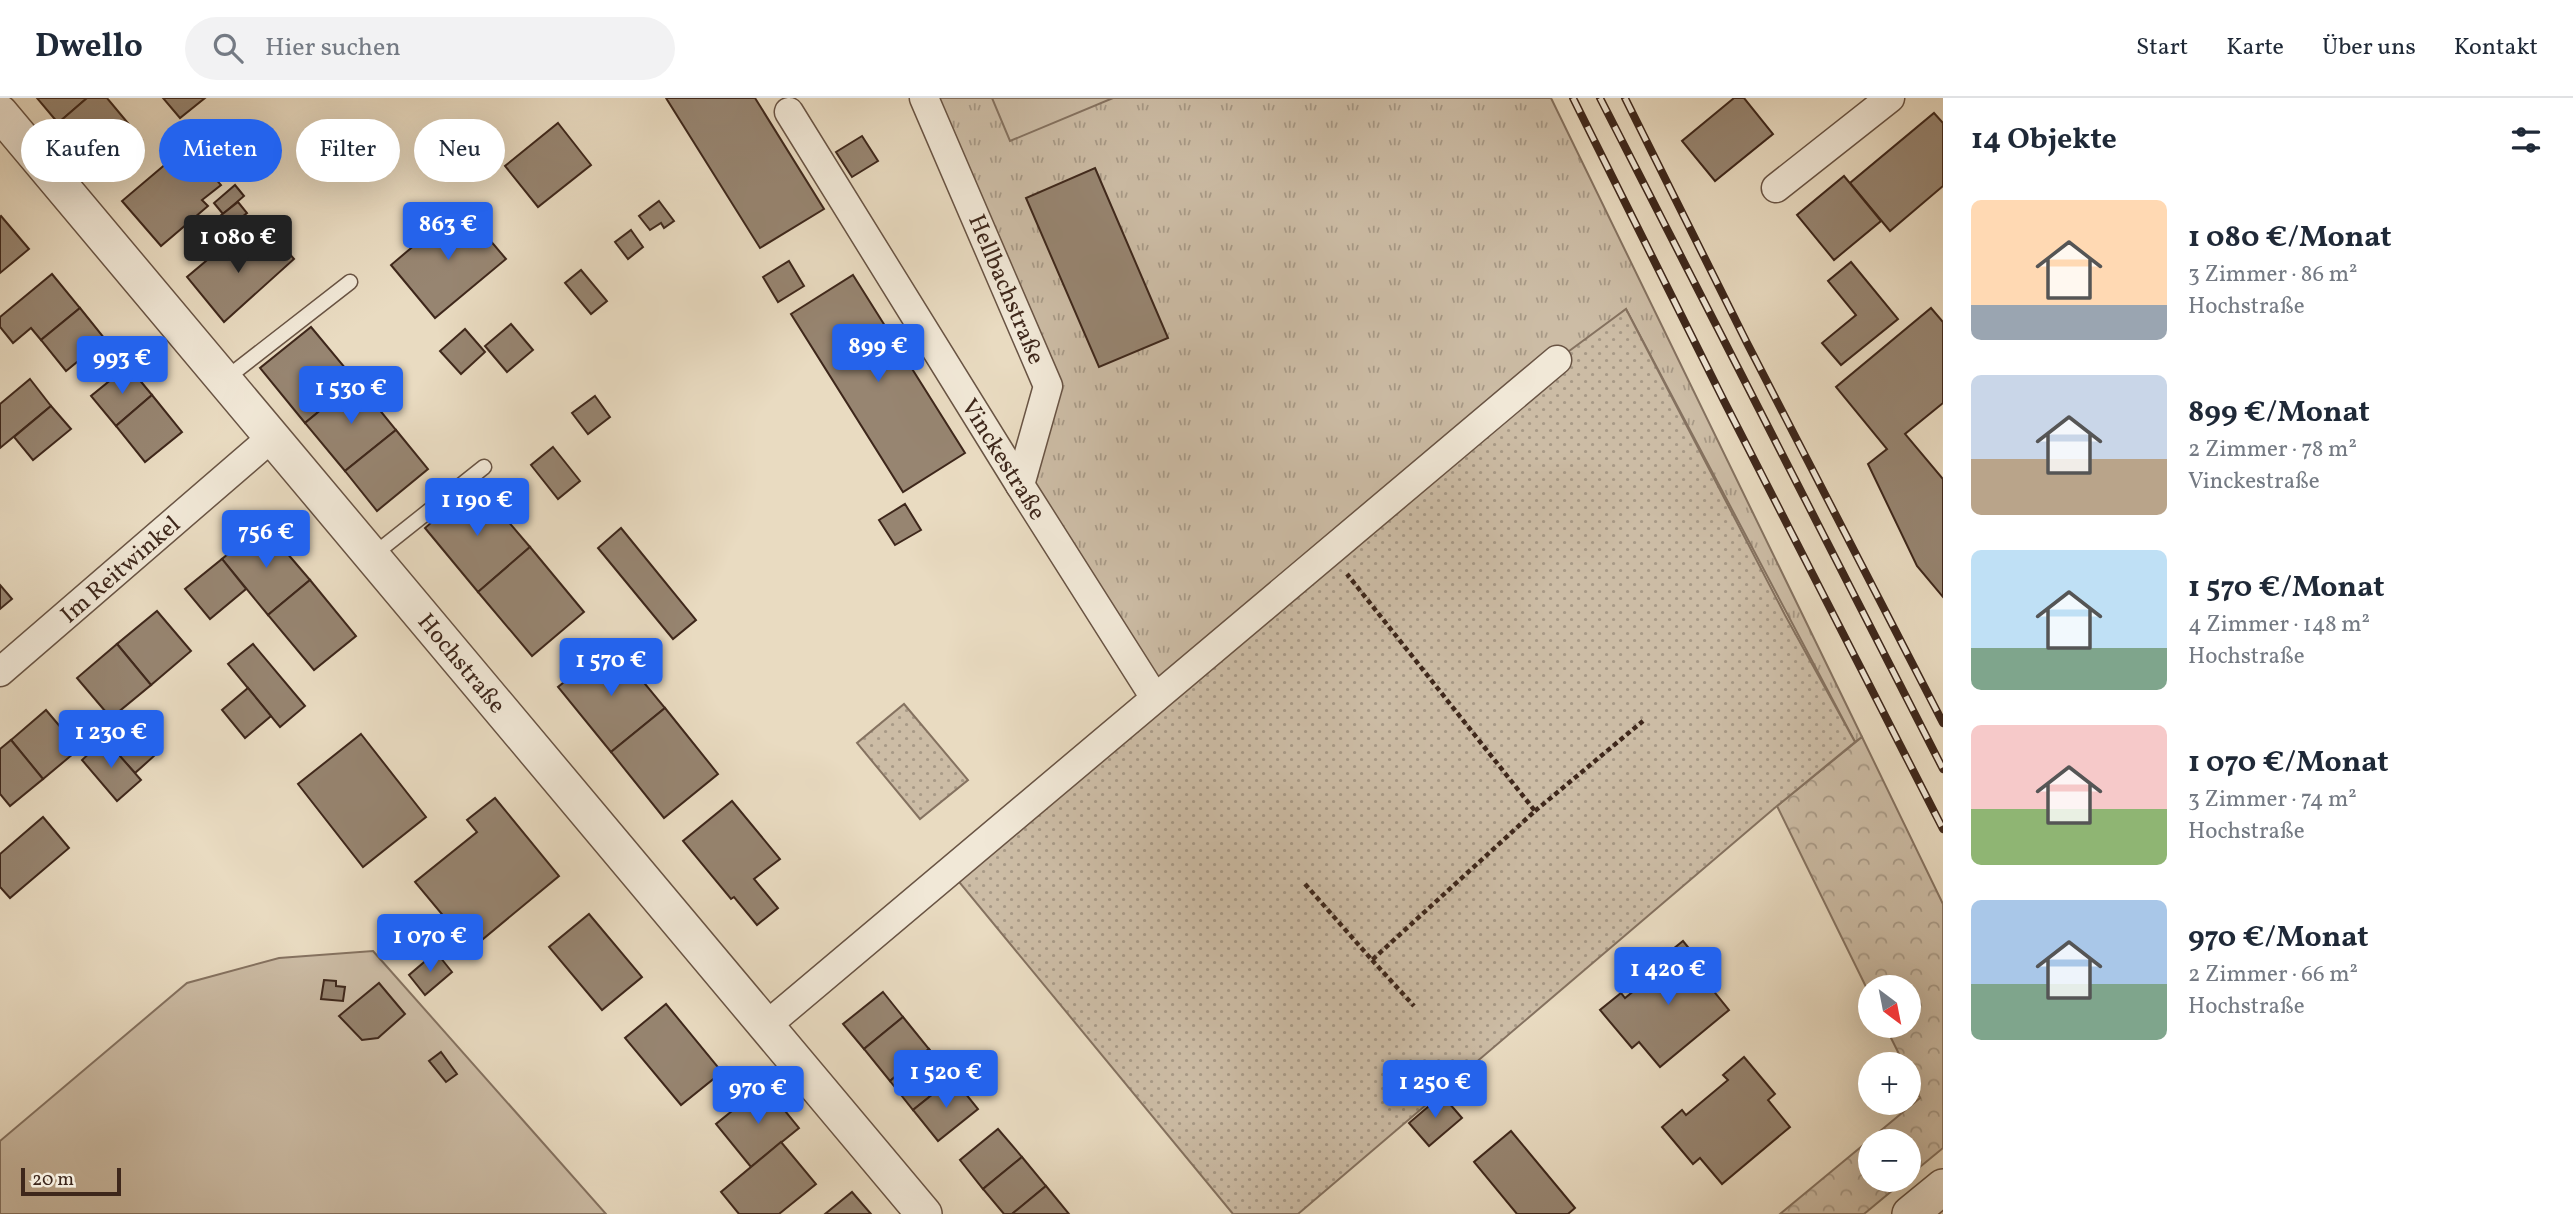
<!DOCTYPE html>
<html lang="de">
<head>
<meta charset="utf-8">
<style>
  :root { --surface:#fff; --page:#f2f2f3; --text:#1f2937; --muted:#747a83; --line:#e0e1e3; --accent:#2563eb }
  body { margin:0; font-family:Vollkorn,serif; background:var(--page); color:var(--text); height:100vh; display:flex; flex-direction:column; font-size:26px; white-space:nowrap }
  * { box-sizing:border-box; margin:0 }
  p { font-size:23px; color:var(--muted) }
  .icon { flex:none; width:38px; height:38px; fill:none; stroke:currentColor; stroke-width:2; stroke-linecap:round; stroke-linejoin:round }
  .map { position:relative; flex:1; overflow:hidden }
  .panel { display:flex; flex-direction:column; background:var(--surface); width:630px }
  .panel>* { flex:none }
  .guide { position:absolute; left:21px; top:21px; width:665px; height:63px; display:flex; gap:14px }
  .needle { width:46px; rotate:148deg }
  .fabs { position:absolute; left:1858px; top:877px; display:grid; gap:14px }
  .fabs a { display:grid; place-items:center; width:63px; height:63px; border-radius:50%; background:var(--surface); box-shadow:0 7px 28px #0002; font-size:35px }
  .scale { position:absolute; left:21px; bottom:18px; width:100px; box-sizing:border-box; padding-left:7px; border:4px solid #3e271b; border-top:0; font-size:19px; line-height:24px; white-space:nowrap; color:#3e271b; -webkit-text-stroke:5px #f1e8d7; paint-order:stroke }
  .price { position:absolute; translate:-50% -60px; padding:0 16px; border-radius:7px; background:var(--accent); color:#fff; font-size:23px; line-height:46px; filter:drop-shadow(0 2px 4px #0008) }
  .price::after { content:''; position:absolute; left:50%; top:42px; width:21px; height:16px; margin-left:-10px; background:inherit; clip-path:polygon(0 0,100% 0,50% 100%) }
  .price.current { background:#222; color:#fff }
  ul { padding:0; list-style:none }
  li { display:flex; align-items:center; gap:21px; height:175px; padding:0 28px }
  li span { display:grid; place-items:center; flex:none; width:196px; height:140px; border-radius:10px; color:#555 }
  li>.icon { margin-inline-start:auto }
  span .icon { width:84px; height:84px; fill:#fffc; stroke-width:1 }
  li b { font-size:30px }
  h2 { display:flex; justify-content:space-between; align-items:center; height:84px; padding:0 28px; font-size:30px }
  .pill { padding:0 24px; border-radius:32px; background:var(--surface); box-shadow:0 7px 28px #0002; font-size:24px; line-height:63px }
  .pill.current { background:var(--accent); color:#fff }
  header { display:flex; align-items:center; gap:42px; box-sizing:border-box; height:98px; padding:0 35px; background:var(--surface); border-bottom:2px solid var(--line) }
  header strong { font-size:33px }
  nav { display:flex; gap:38px; margin-inline-start:auto; font-size:24px }
  .search { width:490px; height:63px; background:var(--page); display:flex; align-items:center; gap:18px; box-sizing:border-box; padding:0 24px; border-radius:38px; color:var(--muted); font-size:26px }
  main { display:flex; flex:1; min-height:0 }
  .map>svg:first-child { display:block }
  .grass { fill:url(#grass-tufts); stroke:#857260; stroke-width:2 }
  .forest { fill:url(#forest-crowns); stroke:#857260; stroke-width:2 }
  .park { fill:url(#park-dots); stroke:#857260; stroke-width:2 }
  .pitch { fill:#ccbca5; stroke:#857260; stroke-width:2 }
  .building { fill:#978571; stroke:#3e271b; stroke-width:2 }
  .lines { fill:none; stroke-linecap:round; stroke-linejoin:round }
  .service-casing { stroke:#695444; stroke-width:17 }
  .minor-casing { stroke:#695444; stroke-width:31 }
  .tertiary-casing { stroke:#695444; stroke-width:38 }
  .path { stroke:#3e271b; stroke-width:4.5; stroke-dasharray:5 3.5; stroke-linecap:butt }
  .service { stroke:#f1e8d7; stroke-width:14 }
  .minor { stroke:#f1e8d7; stroke-width:28 }
  .tertiary { stroke:#f1e8d7; stroke-width:35 }
  .rail-casing { stroke:#3e271b; stroke-width:8 }
  .rail { stroke:#f1e8d7; stroke-width:5; stroke-dasharray:16; stroke-linecap:butt }
  .labels { text-anchor:middle; stroke-width:5; stroke-linejoin:round; paint-order:stroke }
  .street-label { font-size:24px; fill:#3e271b; stroke:#f1e8d7 }
</style>
</head>
<body>
<header>
<strong>Dwello</strong>
<div class="search"><svg class="icon" aria-label="search" viewBox="0 0 24 24"><circle cx="10" cy="10" r="6"/><path d="M15 15l6 6"/></svg>Hier suchen</div>
<nav><a>Start</a><a>Karte</a><a>Über uns</a><a>Kontakt</a></nav>
</header>
<main>
<div class="map">
<svg width="1943" height="1116" viewBox="0 0 1943 1116">
  <defs>
    <pattern id="grass-tufts" width="24" height="20" patternUnits="userSpaceOnUse" patternTransform="scale(1.75)"><rect width="24" height="20" fill="#ccbca5"/><path d="M3 7l-1-3M5 7V3M7 7l1-3M15 17l-1-3M17 17v-4M19 17l1-3" fill="none" stroke="#a79986"/></pattern>
    <pattern id="forest-crowns" width="20" height="18" patternUnits="userSpaceOnUse" patternTransform="scale(1.75)"><rect width="20" height="18" fill="#ccbca5"/><path d="M2 6a3 3 0 1 1 6 0M12 15a3 3 0 1 1 6 0" fill="none" stroke="#a79986"/></pattern>
    <pattern id="park-dots" width="8" height="8" patternUnits="userSpaceOnUse" patternTransform="scale(1.75)"><rect width="8" height="8" fill="#ccbca5"/><path d="M2 2h.1M6 6h.1" fill="none" stroke="#a79986" stroke-width="1.8" stroke-linecap="round"/></pattern>
  </defs>
  <rect width="100%" height="100%" fill="#e9dbc1"/>
  <filter id="stains"><feTurbulence type="fractalNoise" baseFrequency=".00286" numOctaves="4"/><feColorMatrix values="0 0 0 0 .2 0 0 0 0 .09 0 0 0 0 .02 0 0 0 .5 -.17"/></filter>
  <radialGradient id="worn" r=".72"><stop offset=".6" stop-color="#630" stop-opacity="0"/><stop offset="1" stop-color="#630" stop-opacity=".3"/></radialGradient>
  <polygon class="grass" points="924,0 1551,0 1862,639 1855,644 1626,211 1155,600 1020,387 1048,288"/>
  <polygon class="forest" points="1862,639 1943,806 1943,1050 1909,1078 1909,1043 1871,1043 1871,1082 1905,1082 1864,1116 1780,1116 1920,1000 1909,977 1909,966 1904,966 1885,928 1909,928 1909,889 1871,889 1871,899 1777,708"/>
  <g class="park">
    <polygon points="1626,211 1785,517 1855,644 1777,708 1298,1116 1233,1116 950,773 1557,262"/>
    <polygon points="904,606 968,682 920,721 857,645"/>
  </g>
  <g class="pitch">
    <polygon points="992,0 1113,0 1010,43"/>
    <polygon points="373,853 606,1116 0,1116 0,1043 187,885 279,860"/>
  </g>
  <g class="building">
    <polygon points="37,0 87,0 58,25"/>
    <polygon points="87,0 107,0 142,42 101,77 58,25"/>
    <polygon points="163,0 205,0 180,20"/>
    <polygon points="666,0 755,0 824,111 760,150"/>
    <polygon points="1734,0 1744,0 1773,36 1715,83 1682,43"/>
    <polygon points="1934,15 1943,25 1943,88 1890,133 1850,85"/>
    <polygon points="558,25 591,67 538,109 505,68"/>
    <polygon points="862,38 878,63 852,79 836,54"/>
    <polygon points="187,48 221,87 202,102 208,108 161,148 122,103"/>
    <polygon points="1095,70 1168,240 1099,269 1026,100"/>
    <polygon points="1844,78 1881,123 1834,162 1797,117"/>
    <polygon points="235,87 244,98 223,116 214,105"/>
    <polygon points="659,103 674,123 664,130 661,125 650,132 639,118"/>
    <polygon points="238,104 247,115 224,133 215,122"/>
    <polygon points="461,108 506,161 435,220 391,167"/>
    <polygon points="1,118 29,151 0,175 0,119"/>
    <polygon points="631,132 643,149 628,161 615,144"/>
    <polygon points="277,141 294,161 224,224 187,179 225,147 228,150 235,144 242,152 251,145 260,155"/>
    <polygon points="789,163 804,188 778,204 763,179"/>
    <polygon points="1851,164 1898,221 1841,267 1822,245 1856,217 1828,183"/>
    <polygon points="581,172 607,203 591,216 565,185"/>
    <polygon points="52,176 80,210 41,242 31,230 13,245 0,229 0,219"/>
    <polygon points="853,177 965,355 903,394 791,216"/>
    <polygon points="80,210 105,241 66,273 41,242"/>
    <polygon points="1931,210 1943,224 1943,305 1905,336 1943,381 1943,499 1917,468 1868,366 1887,351 1836,289"/>
    <polygon points="511,226 533,252 507,274 485,248"/>
    <polygon points="311,229 356,283 305,325 260,270"/>
    <polygon points="465,231 485,254 461,276 440,253"/>
    <polygon points="128,268 152,297 116,328 91,298"/>
    <polygon points="30,281 51,308 0,350 0,306"/>
    <polygon points="356,283 396,332 345,373 305,325"/>
    <polygon points="152,297 182,334 145,364 116,328"/>
    <polygon points="595,298 610,319 588,336 572,315"/>
    <polygon points="51,308 71,331 33,362 14,339"/>
    <polygon points="396,332 428,371 377,413 345,373"/>
    <polygon points="553,349 580,383 558,401 531,367"/>
    <polygon points="476,386 530,449 478,494 425,430"/>
    <polygon points="905,406 921,432 895,447 879,422"/>
    <polygon points="263,427 310,482 268,517 222,461"/>
    <polygon points="621,430 696,522 673,541 598,450"/>
    <polygon points="530,449 584,514 532,558 478,494"/>
    <polygon points="222,461 246,491 210,521 185,491"/>
    <polygon points="310,482 356,538 314,572 268,517"/>
    <polygon points="0,487 12,501 0,511"/>
    <polygon points="157,513 191,553 151,587 117,546"/>
    <polygon points="117,546 151,587 111,620 77,580"/>
    <polygon points="253,546 305,608 280,629 228,566"/>
    <polygon points="612,546 665,610 611,654 558,589"/>
    <polygon points="248,590 271,618 245,640 222,612"/>
    <polygon points="665,610 718,676 664,720 611,654"/>
    <polygon points="46,612 79,651 43,681 11,642"/>
    <polygon points="135,636 154,658 135,675 116,654"/>
    <polygon points="361,636 426,719 363,769 298,686"/>
    <polygon points="105,641 141,682 117,703 82,662"/>
    <polygon points="11,642 43,681 10,708 0,696 0,651"/>
    <polygon points="495,700 559,778 471,851 415,784 477,734 467,722"/>
    <polygon points="732,703 780,761 754,781 778,810 757,827 734,799 731,801 683,743"/>
    <polygon points="43,719 69,750 10,800 0,789 0,756"/>
    <polygon points="589,816 642,879 602,912 549,849"/>
    <polygon points="1683,843 1713,880 1707,885 1729,912 1660,969 1639,944 1632,950 1600,912 1621,895 1625,900 1667,866 1662,860"/>
    <polygon points="436,854 452,874 425,897 409,877"/>
    <polygon points="324,882 336,883 336,888 345,889 343,903 321,901"/>
    <polygon points="379,885 405,916 378,940 362,942 339,918"/>
    <polygon points="883,894 903,919 864,951 843,926"/>
    <polygon points="666,906 722,974 681,1007 625,940"/>
    <polygon points="903,919 929,951 890,983 864,951"/>
    <polygon points="929,951 953,980 913,1012 890,983"/>
    <polygon points="441,954 457,976 446,984 429,963"/>
    <polygon points="1744,959 1775,996 1768,1002 1790,1029 1722,1086 1700,1060 1693,1066 1662,1029 1682,1012 1686,1017 1728,982 1723,977"/>
    <polygon points="953,980 978,1011 938,1043 913,1012"/>
    <polygon points="764,987 799,1030 751,1069 716,1026"/>
    <polygon points="1442,997 1462,1020 1429,1048 1409,1025"/>
    <polygon points="998,1031 1022,1059 983,1091 960,1062"/>
    <polygon points="1511,1033 1575,1110 1568,1116 1517,1116 1474,1064"/>
    <polygon points="781,1044 816,1086 779,1116 739,1116 721,1094"/>
    <polygon points="1022,1059 1046,1088 1012,1116 1004,1116 983,1091"/>
    <polygon points="1046,1088 1069,1116 1012,1116"/>
    <polygon points="852,1094 871,1116 825,1116"/>
  </g>
  <g class="lines">
    <g class="service-casing">
      <g id="service">
        <polyline points="224,282 350,184"/>
        <polyline points="372,458 484,369"/>
      </g>
    </g>
    <g class="minor-casing">
      <g id="minor">
        <polyline points="924,0 1048,288 1020,387"/>
        <polyline points="789,14 1020,387 1155,600"/>
        <polyline points="1776,90 1890,0"/>
        <polyline points="0,574 271,340"/>
        <polyline points="766,928 1557,262"/>
      </g>
    </g>
    <g class="tertiary-casing">
      <g id="tertiary">
        <polyline points="0,15 924,1116"/>
        <polyline points="1910,1116 1943,1089"/>
      </g>
    </g>
    <g class="path">
      <polyline points="1535,713 1643,623"/>
      <polyline points="1305,786 1372,862 1535,713 1347,476"/>
      <polyline points="1372,862 1414,908"/>
    </g>
    <use href="#service" class="service"/>
    <use href="#minor" class="minor"/>
    <use href="#tertiary" class="tertiary"/>
    <g class="rail-casing">
      <g id="rail">
        <polyline points="1573,0 1724,303 1943,731"/>
        <polyline points="1600,0 1943,671"/>
        <polyline points="1625,0 1747,245 1943,625"/>
      </g>
    </g>
    <use href="#rail" class="rail"/>
  </g>
  <g class="labels">
    <g class="street-label">
      <text transform="translate(1007 191) rotate(67)" y="8">Hellbachstraße</text>
      <text transform="translate(1004 361) rotate(58)" y="8">Vinckestraße</text>
      <text transform="translate(120 471) rotate(-41)" y="8">Im Reitwinkel</text>
      <text transform="translate(462 565) rotate(50)" y="8">Hochstraße</text>
    </g>
  </g>
  <rect width="100%" height="100%" filter="url(#stains)"/>
  <rect width="100%" height="100%" fill="url(#worn)"/>
</svg>
<div class="fabs">
<a><svg class="needle" viewBox="-14 -14 28 28"><path d="M0-13l5 13h-10z" fill="#e53935"/><path d="M0 13l5-13h-10z" fill="#747a83"/></svg></a>
<a>+</a>
<a>−</a>
</div>
<div class="scale">20 m</div>
<b class="price" style="left:448px;top:164px">863 €</b>
<b class="price current" style="left:238px;top:177px">1 080 €</b>
<b class="price" style="left:878px;top:286px">899 €</b>
<b class="price" style="left:122px;top:298px">993 €</b>
<b class="price" style="left:351px;top:328px">1 530 €</b>
<b class="price" style="left:477px;top:440px">1 190 €</b>
<b class="price" style="left:266px;top:472px">756 €</b>
<b class="price" style="left:611px;top:600px">1 570 €</b>
<b class="price" style="left:111px;top:672px">1 230 €</b>
<b class="price" style="left:430px;top:876px">1 070 €</b>
<b class="price" style="left:1668px;top:909px">1 420 €</b>
<b class="price" style="left:946px;top:1012px">1 520 €</b>
<b class="price" style="left:1435px;top:1022px">1 250 €</b>
<b class="price" style="left:758px;top:1028px">970 €</b>
<div class="guide">
<a class="pill">Kaufen</a>
<a class="pill current">Mieten</a>
<a class="pill">Filter</a>
<a class="pill">Neu</a>
</div>
</div>
<section class="panel">
<h2>14 Objekte<svg class="icon" aria-label="filters" viewBox="0 0 24 24"><path d="M4 7h16M4 17h16"/><circle cx="9" cy="7" r="2"/><circle cx="15" cy="17" r="2"/></svg></h2>
<ul>
<li><span style="background:linear-gradient(#ffd9b3 75%,#9aa5b1 0)"><svg class="icon" aria-label="home" viewBox="0 0 24 24"><path d="M3 11l9-7 9 7M6 9v11h12V9"/></svg></span><div><b>1 080 €/Monat</b><p>3 Zimmer · 86 m²</p><p>Hochstraße</p></div></li>
<li><span style="background:linear-gradient(#c9d6e8 60%,#b9a48a 0)"><svg class="icon" aria-label="home" viewBox="0 0 24 24"><path d="M3 11l9-7 9 7M6 9v11h12V9"/></svg></span><div><b>899 €/Monat</b><p>2 Zimmer · 78 m²</p><p>Vinckestraße</p></div></li>
<li><span style="background:linear-gradient(#bfe0f5 70%,#7fa58c 0)"><svg class="icon" aria-label="home" viewBox="0 0 24 24"><path d="M3 11l9-7 9 7M6 9v11h12V9"/></svg></span><div><b>1 570 €/Monat</b><p>4 Zimmer · 148 m²</p><p>Hochstraße</p></div></li>
<li><span style="background:linear-gradient(#f6c9c9 60%,#8fb573 0)"><svg class="icon" aria-label="home" viewBox="0 0 24 24"><path d="M3 11l9-7 9 7M6 9v11h12V9"/></svg></span><div><b>1 070 €/Monat</b><p>3 Zimmer · 74 m²</p><p>Hochstraße</p></div></li>
<li><span style="background:linear-gradient(#a9c7e8 60%,#7fa58c 0)"><svg class="icon" aria-label="home" viewBox="0 0 24 24"><path d="M3 11l9-7 9 7M6 9v11h12V9"/></svg></span><div><b>970 €/Monat</b><p>2 Zimmer · 66 m²</p><p>Hochstraße</p></div></li>
</ul>
</section>
</main>
</body>
</html>
